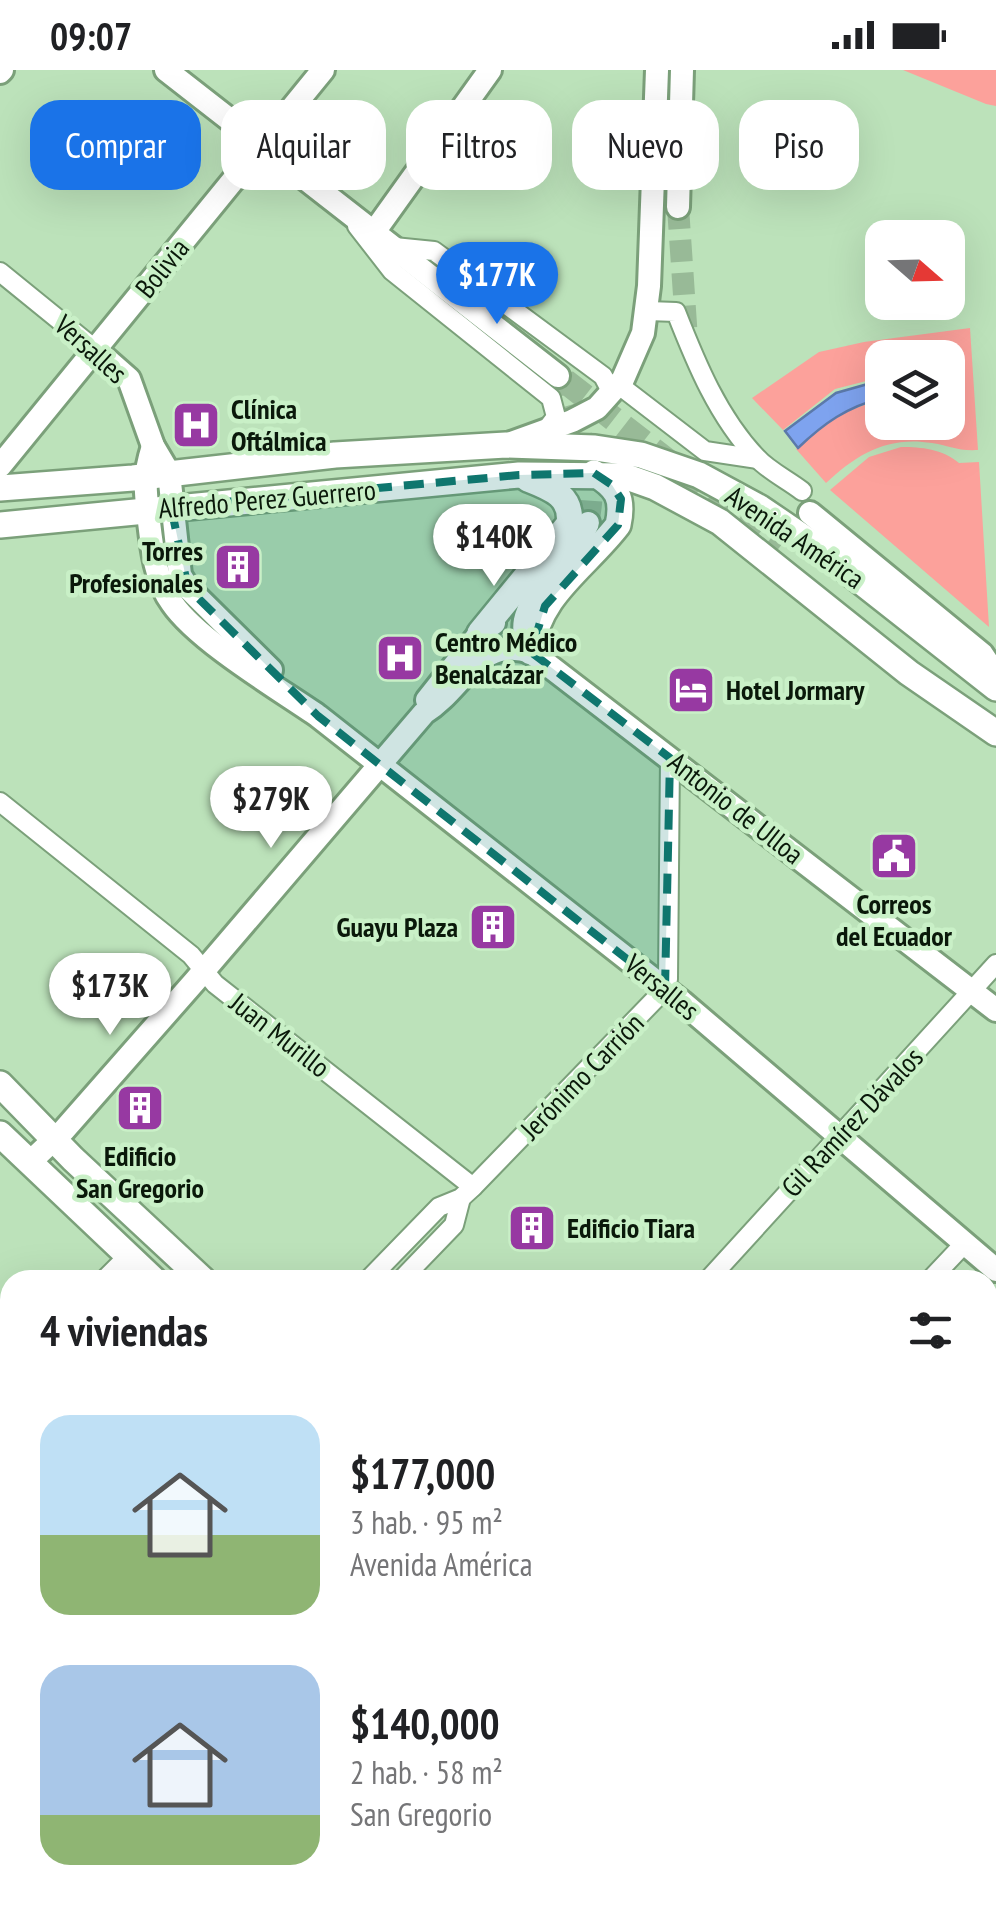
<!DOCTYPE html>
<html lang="es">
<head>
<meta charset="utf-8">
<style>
  :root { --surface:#fff; --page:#f2f2f2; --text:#202124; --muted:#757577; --accent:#1a73e8 }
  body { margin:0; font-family:"PT Sans Narrow",sans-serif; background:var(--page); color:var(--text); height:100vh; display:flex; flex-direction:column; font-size:38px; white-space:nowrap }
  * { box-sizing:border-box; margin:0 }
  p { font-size:32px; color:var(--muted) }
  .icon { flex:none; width:55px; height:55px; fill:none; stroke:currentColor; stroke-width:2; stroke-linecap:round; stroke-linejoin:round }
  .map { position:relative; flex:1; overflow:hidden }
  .panel { position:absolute; left:0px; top:1200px; width:998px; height:642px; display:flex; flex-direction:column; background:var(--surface); border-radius:30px 30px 0 0; box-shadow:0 10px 40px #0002 }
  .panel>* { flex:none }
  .top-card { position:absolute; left:30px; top:30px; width:938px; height:90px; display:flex; gap:20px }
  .needle { width:65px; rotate:110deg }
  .buttons { position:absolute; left:865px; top:150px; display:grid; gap:20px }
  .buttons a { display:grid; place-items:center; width:100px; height:100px; border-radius:20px; background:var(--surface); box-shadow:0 10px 40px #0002; font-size:50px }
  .price { position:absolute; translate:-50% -85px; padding:0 22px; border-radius:35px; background:#fff; color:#222; font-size:32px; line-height:65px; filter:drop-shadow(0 2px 5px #0008) }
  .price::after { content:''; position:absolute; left:50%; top:60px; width:30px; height:22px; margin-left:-15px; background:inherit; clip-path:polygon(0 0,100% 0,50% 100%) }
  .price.active { background:var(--accent); color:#fff }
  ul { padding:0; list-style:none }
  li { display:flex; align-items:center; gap:30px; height:250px; padding:0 40px }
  li span { display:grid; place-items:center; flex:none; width:280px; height:200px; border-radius:30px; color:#555 }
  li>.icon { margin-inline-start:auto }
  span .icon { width:120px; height:120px; fill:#fffc; stroke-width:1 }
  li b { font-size:42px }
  h2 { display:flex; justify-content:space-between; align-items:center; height:120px; padding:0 40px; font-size:42px }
  .tag { padding:0 35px; border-radius:30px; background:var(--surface); box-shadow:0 10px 40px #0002; font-size:35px; line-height:90px }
  .tag.active { background:var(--accent); color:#fff }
  .status { display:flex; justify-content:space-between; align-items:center; height:70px; padding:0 50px; background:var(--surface); direction:ltr }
  .status svg { height:28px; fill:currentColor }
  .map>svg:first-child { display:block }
  .green { fill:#fca19b }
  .water { fill:#7ea3ef; stroke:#5b79aa; stroke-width:2.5 }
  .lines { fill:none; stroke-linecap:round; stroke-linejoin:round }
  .secondary-tunnel { stroke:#98ba97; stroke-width:22; stroke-dasharray:22 11; stroke-linecap:butt }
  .primary-tunnel { stroke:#98ba97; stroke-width:25; stroke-dasharray:25 12; stroke-linecap:butt }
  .street-casing { stroke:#7ba07a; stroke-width:22 }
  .secondary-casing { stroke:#7ba07a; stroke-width:28 }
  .primary-casing { stroke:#7ba07a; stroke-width:30 }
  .street { stroke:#fff; stroke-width:18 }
  .secondary { stroke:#fff; stroke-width:22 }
  .primary { stroke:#fff; stroke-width:25 }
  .marked { fill:#0f766e; fill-opacity:0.2; stroke:#0f766e; stroke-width:8; stroke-dasharray:20 12; stroke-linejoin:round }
  .labels { text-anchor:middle; stroke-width:9; stroke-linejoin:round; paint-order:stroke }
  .street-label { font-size:28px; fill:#0a180a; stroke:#c9f0c7 }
  .poi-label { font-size:28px; font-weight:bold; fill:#0a180a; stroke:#c9f0c7; text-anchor:start }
</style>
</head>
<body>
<div class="status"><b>09:07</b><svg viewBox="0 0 49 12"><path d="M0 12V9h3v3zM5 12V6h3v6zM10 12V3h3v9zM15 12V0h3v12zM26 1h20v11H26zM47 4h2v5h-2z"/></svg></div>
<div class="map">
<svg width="996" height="1842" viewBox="0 0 996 1842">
  <rect width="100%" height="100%" fill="#bce2ba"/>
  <g class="green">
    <polygon points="903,0 996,0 996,36 986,34"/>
    <path d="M970 258 978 380C956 381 951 376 932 373 888 366 858 383 826 413L796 379 836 346 882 328V352H948V324H952L948 288H882V307L835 319 783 360 752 328 819 282 864 272Z"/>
    <path d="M901 377C922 377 942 379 959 393L979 392 989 557 830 420 869 387Z"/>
  </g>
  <path class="water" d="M882 310V328C847 337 824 353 798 378L785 361 836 323Z"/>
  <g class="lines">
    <g class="secondary-tunnel">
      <polyline points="678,137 687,269"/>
      <path d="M558 306 565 311C576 367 601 392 588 453"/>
    </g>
    <polyline class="primary-tunnel" points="565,311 779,478"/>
    <g class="street-casing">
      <g id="street">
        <polyline points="357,156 392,201 551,328 556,347 546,360"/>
        <polyline points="394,177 434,181 603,306 612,323"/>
        <polyline points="0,202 96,280"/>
        <path d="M648 241 676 242C696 293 718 347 757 388 769 401 788 410 802 421"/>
        <polyline points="619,315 705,381 758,389"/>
        <polyline points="0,732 191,885 215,914 473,1117"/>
        <polyline points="104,1210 129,1185"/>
        <polyline points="368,1210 439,1137 461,1128 473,1117 665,919 668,909 670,688"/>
        <polyline points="401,1210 454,1155 461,1128"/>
        <polyline points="708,1210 996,894"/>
        <polyline points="930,1210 964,1174"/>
        <polyline points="988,1284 996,1273"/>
        <polyline points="0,1315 10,1305"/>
        <polyline points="0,1500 10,1491"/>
        <polyline points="988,1539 996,1547"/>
        <polyline points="0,1617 10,1626"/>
        <polyline points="988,1637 996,1630"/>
        <polyline points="230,1832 240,1842"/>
        <polyline points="0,1836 10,1827"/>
        <polyline points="358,1842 368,1832"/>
      </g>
    </g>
    <g class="secondary-casing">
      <g id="secondary">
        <polyline points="166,0 558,306"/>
        <polyline points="0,2 2,0"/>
        <polyline points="678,137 682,0"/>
        <polyline points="374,162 490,0"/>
        <polyline points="96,280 129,309 153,376 169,403 180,505 188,518 271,600"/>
        <polyline points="511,373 572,351 597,338 623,309 643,263 649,216 657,0"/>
        <path d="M153 376C143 408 145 420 149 452 152 478 156 512 172 533 198 571 279 619 318 646L682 932 996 1200"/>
        <polyline points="0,396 323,0"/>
        <polyline points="810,443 982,584 996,605"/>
        <path d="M540 516C527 541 517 555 531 582L996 940"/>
        <polyline points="531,523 578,474 588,453"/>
        <polyline points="427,630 480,563 494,553"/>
        <path d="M30 1092 64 1060 195 911 424 643C464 618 478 565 531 582"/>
      </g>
    </g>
    <g class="primary-casing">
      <g id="primary">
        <polyline points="0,418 133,408 335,385 506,375 595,378 641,385 699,405 760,438 813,474 996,618"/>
        <polyline points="0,455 519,405 624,406 655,417 720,452 909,603 996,663"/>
        <path d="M480 563 569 454C573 426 551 418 528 409"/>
        <path d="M531 582C537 525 585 498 618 455 624 427 617 418 594 403"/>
        <polyline points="0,1014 73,1089 203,1210"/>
        <polyline points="0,1064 154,1210"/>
        <polyline points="796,1832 806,1842"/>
        <polyline points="859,1832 869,1842"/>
      </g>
    </g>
    <use href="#street" class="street"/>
    <use href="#secondary" class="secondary"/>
    <use href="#primary" class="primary"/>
  </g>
  <path class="marked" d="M594 403 612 415 621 429 618 455 545 536 531 582 670 688 665 919 318 646 188 518 171 437 519 405Z"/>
  <defs>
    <g id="hospital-square" transform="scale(2.5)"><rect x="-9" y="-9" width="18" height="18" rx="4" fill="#9739a2" stroke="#c9f0c7"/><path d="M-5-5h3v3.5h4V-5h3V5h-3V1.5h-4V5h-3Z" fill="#fff"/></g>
    <g id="building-square" transform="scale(2.5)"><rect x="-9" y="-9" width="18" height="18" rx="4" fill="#9739a2" stroke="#c9f0c7"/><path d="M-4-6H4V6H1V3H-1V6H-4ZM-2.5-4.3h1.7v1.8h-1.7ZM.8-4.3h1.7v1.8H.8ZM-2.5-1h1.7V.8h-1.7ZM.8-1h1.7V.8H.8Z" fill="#fff"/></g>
    <g id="hotel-square" transform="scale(2.5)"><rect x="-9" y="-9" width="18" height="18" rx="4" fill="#9739a2" stroke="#c9f0c7"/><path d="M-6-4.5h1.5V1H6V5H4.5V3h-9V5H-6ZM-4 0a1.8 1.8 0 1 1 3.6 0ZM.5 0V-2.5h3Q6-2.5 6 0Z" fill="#fff"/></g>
    <g id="civic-square" transform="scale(2.5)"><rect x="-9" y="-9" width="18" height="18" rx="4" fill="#9739a2" stroke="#c9f0c7"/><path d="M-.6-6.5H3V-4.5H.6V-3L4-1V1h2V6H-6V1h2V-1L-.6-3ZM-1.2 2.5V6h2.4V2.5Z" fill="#fff"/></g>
  </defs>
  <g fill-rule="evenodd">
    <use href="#hospital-square" x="196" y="355"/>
    <use href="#building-square" x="238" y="497"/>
    <use href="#hospital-square" x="400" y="588"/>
    <use href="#hotel-square" x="691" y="620"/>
    <use href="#civic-square" x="894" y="786"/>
    <use href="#building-square" x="493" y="857"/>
    <use href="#building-square" x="140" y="1038"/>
    <use href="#building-square" x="532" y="1158"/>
  </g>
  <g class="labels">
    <g class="street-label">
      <text transform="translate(162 198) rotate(-51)" y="10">Bolivia</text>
      <text transform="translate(91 279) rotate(42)" y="10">Versalles</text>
      <text transform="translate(267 429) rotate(-5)" y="10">Alfredo Perez Guerrero</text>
      <text transform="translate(795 467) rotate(34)" y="10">Avenida América</text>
      <text transform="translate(736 738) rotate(38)" y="10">Antonio de Ulloa</text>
      <text transform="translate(662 917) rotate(39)" y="10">Versalles</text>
      <text transform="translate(280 965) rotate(38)" y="10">Juan Murillo</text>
      <text transform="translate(582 1006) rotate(-46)" y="10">Jerónimo Carrión</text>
      <text transform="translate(852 1052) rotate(-47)" y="10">Gil Ramírez Dávalos</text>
    </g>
    <g class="poi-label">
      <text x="231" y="349">Clínica<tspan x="231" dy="32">Oftálmica</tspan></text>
      <text x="203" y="491" text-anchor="end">Torres<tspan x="203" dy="32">Profesionales</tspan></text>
      <text x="435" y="582">Centro Médico<tspan x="435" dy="32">Benalcázar</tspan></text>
      <text x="726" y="630">Hotel Jormary</text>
      <text x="894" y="844" text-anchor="middle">Correos<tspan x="894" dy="32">del Ecuador</tspan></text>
      <text x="458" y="867" text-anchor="end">Guayu Plaza</text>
      <text x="140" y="1096" text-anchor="middle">Edificio<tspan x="140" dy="32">San Gregorio</tspan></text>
      <text x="567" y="1168">Edificio Tiara</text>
    </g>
  </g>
</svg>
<div class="buttons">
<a><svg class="needle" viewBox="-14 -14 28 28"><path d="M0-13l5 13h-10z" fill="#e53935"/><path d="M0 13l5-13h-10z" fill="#757577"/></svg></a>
<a><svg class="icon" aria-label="layers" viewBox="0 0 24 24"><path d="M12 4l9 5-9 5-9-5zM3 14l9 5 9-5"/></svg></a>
</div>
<b class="price active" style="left:497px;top:257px">$177K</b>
<b class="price" style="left:494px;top:519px">$140K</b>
<b class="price" style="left:271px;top:781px">$279K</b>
<b class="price" style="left:110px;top:968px">$173K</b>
<div class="top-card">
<a class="tag active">Comprar</a>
<a class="tag">Alquilar</a>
<a class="tag">Filtros</a>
<a class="tag">Nuevo</a>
<a class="tag">Piso</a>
</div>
<section class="panel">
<h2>4 viviendas<svg class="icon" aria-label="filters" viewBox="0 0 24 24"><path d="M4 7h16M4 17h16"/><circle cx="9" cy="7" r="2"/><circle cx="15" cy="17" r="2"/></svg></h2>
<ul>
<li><span style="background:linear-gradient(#bfe0f5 60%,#8fb573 0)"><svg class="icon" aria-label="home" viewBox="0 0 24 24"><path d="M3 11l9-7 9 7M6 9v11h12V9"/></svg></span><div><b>$177,000</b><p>3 hab. · 95 m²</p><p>Avenida América</p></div></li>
<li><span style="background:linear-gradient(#a9c7e8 75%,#8fb573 0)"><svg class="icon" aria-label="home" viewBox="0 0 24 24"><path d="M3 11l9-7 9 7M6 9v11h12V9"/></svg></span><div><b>$140,000</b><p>2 hab. · 58 m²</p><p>San Gregorio</p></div></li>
</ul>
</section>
</div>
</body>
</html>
